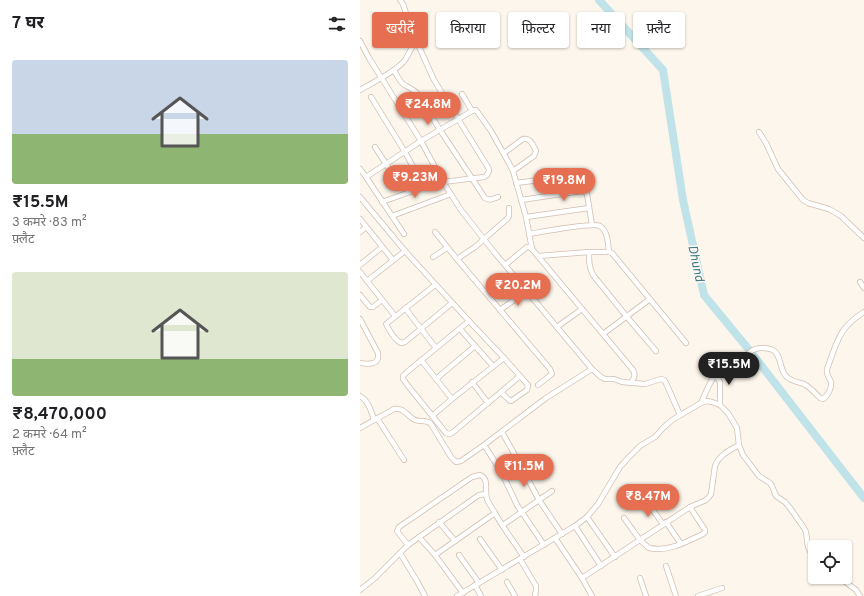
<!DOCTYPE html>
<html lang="hi">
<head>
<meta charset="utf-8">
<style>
  :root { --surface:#fff; --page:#f2f2f2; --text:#202124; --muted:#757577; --accent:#e76f51 }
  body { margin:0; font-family:Overpass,"Noto Sans Devanagari",sans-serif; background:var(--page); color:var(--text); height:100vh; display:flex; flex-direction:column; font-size:15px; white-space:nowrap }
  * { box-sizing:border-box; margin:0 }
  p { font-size:13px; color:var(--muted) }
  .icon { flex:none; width:22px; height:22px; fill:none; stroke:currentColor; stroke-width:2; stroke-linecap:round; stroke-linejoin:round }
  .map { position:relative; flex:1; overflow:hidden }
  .sheet { display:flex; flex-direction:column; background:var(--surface); width:360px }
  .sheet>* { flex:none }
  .top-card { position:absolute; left:12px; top:12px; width:380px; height:36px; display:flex; gap:8px }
  .controls { position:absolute; left:448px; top:540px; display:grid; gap:8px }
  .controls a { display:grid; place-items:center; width:44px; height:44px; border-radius:4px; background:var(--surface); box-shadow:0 1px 3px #0004; font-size:20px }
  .price { position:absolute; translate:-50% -34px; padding:0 9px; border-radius:14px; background:var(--accent); color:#fff; font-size:13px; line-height:26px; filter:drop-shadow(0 1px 2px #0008) }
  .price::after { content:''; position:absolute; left:50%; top:24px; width:12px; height:9px; margin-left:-6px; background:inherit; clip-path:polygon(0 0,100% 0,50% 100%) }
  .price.selected { background:#222; color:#fff }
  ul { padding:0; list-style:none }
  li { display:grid; align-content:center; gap:8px; height:212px; padding:0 12px }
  li span { display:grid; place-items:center; height:124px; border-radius:4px; color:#555 }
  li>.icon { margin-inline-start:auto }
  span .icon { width:72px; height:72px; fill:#fffc; stroke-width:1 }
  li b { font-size:17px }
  h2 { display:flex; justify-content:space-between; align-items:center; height:48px; padding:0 12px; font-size:17px }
  .tag { padding:0 14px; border-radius:4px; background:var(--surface); box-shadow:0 1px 3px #0004; font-size:14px; line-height:36px }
  .tag.selected { background:var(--accent); color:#fff }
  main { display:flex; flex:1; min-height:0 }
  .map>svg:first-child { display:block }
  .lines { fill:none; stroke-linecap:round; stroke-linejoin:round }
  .river { stroke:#bfe3e8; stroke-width:8 }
  .minor-casing { stroke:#d1beb0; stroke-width:6 }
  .minor { stroke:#fff; stroke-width:4.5 }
  .labels { text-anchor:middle; stroke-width:3; stroke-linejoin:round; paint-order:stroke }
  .water-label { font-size:13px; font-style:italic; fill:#437c86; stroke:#fffaf3 }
</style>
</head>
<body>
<main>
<section class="sheet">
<h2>7 घर<svg class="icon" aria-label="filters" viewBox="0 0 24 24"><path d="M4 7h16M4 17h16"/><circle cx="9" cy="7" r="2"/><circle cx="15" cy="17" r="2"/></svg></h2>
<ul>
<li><span style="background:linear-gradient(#c9d6e8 60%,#8fb573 0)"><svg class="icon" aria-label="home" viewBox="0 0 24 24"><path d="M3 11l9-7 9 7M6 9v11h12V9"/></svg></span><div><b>₹15.5M</b><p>3 कमरे · 83 m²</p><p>फ़्लैट</p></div></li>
<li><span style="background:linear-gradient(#dfe7d0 70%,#8fb573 0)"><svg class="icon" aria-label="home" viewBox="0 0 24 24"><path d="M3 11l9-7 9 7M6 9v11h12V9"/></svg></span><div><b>₹8,470,000</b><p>2 कमरे · 64 m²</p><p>फ़्लैट</p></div></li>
</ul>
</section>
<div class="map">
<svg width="504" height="596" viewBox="0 0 504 596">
  <rect width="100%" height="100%" fill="#fdf6ec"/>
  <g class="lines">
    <polyline class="river" points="239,0 303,70 323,200 344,295 390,351 504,498"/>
    <g class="minor-casing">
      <g id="minor">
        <polyline points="0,41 9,58 61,141 83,182 101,210 134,252 232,369 241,377 245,379 254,379 262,382 285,384 301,379 304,380 306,383 320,415"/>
        <path d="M34 70C36 74 39 80 43 84 48 87 53 89 57 93L80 130 125 198C130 201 133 199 138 197"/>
        <path d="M0 90C12 83 37 71 45 60 49 54 52 46 56 40"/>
        <polyline points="102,94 112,111"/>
        <polyline points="11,97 45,152 64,187"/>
        <polyline points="399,132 406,143 418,169 439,195 443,200 448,203 469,209 481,216 504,238"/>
        <polyline points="15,147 37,181 37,184 33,187"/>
        <path d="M144 153 163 139C170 137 173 145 176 151L174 156 153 171"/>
        <polyline points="0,169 6,177 44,234"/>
        <polyline points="6,177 61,141 112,111 116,110 131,131 150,165 153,171 166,217 172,249"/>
        <polyline points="156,183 226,174"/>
        <polyline points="0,197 45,251 109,321 144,358 168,385 167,390 151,401 149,400 141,392"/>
        <polyline points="161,200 222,191 225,192 227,194 232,225"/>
        <polyline points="22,202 64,187 83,182 124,177 127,175 129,171 129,169 74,80 51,29 43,4 40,0"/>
        <polyline points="32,216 91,194"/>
        <polyline points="166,217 229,208"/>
        <polyline points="0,219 33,260"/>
        <polyline points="0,232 6,227"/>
        <polyline points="75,232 97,259 190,369 192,374 178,385"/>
        <path d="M169 234C181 232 233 222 240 226 248 231 248 244 249 252"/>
        <path d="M229 252C229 261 229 267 233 275L267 317 296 351"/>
        <polyline points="178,256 229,252 249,252 252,253 326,343"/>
        <polyline points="73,257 87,248"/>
        <polyline points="97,259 115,247 147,219 149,216 149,208"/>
        <polyline points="0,265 22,247"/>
        <path d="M145 265 167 247H169L172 249 273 370C276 375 274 378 271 383"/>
        <polyline points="0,272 35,316"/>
        <polyline points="7,281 45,251"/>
        <polyline points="500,282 504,288"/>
        <path d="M75 285 26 324C29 330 35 340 41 343L45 342 92 303"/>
        <polyline points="0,295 10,307 13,307 22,300"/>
        <polyline points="45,308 76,348"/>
        <polyline points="140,310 167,291"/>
        <path d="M0 319 18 353C20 366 8 364 0 363"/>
        <polyline points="109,321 47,372 43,376 43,379 49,387 86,433 89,434 92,433 160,376"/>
        <polyline points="197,327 222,309"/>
        <polyline points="100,329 133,366"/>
        <polyline points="243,334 290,299"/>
        <polyline points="61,360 92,399"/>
        <polyline points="355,374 360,382 360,405"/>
        <polyline points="76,379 115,346"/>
        <polyline points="112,382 128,403"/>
        <path d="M0 396C9 401 11 411 14 420"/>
        <path d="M341 403C347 390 353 372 366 365 371 362 378 362 383 358 386 356 387 354 390 352 396 347 406 347 413 350 422 355 419 371 427 377 431 381 438 382 444 384 450 387 455 393 460 398L463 399C468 396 472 387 471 382 469 377 466 375 467 369 477 343 478 328 504 312"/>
        <polyline points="72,416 92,399 144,358"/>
        <polyline points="17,418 44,460"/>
        <path d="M0 428 34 409C43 407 47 415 53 419 59 423 66 419 71 424L91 457 96 462 101 461 124 445 186 398 232 369"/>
        <polyline points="142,432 156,457 179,500 202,534"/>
        <polyline points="124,445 141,471 157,505 184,545"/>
        <polyline points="287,502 303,524"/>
        <polyline points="227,517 255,557"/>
        <path d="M264 518 280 540 289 548C309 552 326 542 343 534L345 532V530L330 507"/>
        <polyline points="79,522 95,541"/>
        <polyline points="306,522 321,544"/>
        <polyline points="143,525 192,491"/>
        <polyline points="215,526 241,566"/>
        <polyline points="59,537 75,555 103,593"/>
        <polyline points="195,538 222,578 232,596"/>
        <polyline points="120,539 142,570"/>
        <path d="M48 545 37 531 39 527 112 477 120 475C130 479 124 491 127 499 129 504 132 508 135 513 143 528 154 542 164 557"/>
        <polyline points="40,553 57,581 65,596"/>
        <polyline points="75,555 135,513"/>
        <polyline points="99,555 119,583"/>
        <polyline points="160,559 176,586 176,590 175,596"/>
        <polyline points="306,566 316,596"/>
        <polyline points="479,577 496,590 500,596"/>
        <path d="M222 578 330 507 346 500 349 497 351 494 355 466C359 455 370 450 379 445"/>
        <polyline points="280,578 286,596"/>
        <polyline points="147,582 155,596"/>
        <polyline points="115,585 121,596"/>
        <polyline points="0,590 14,579 48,545 116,497 119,495 126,494"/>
        <polyline points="97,596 215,526 227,517 238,504 260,467 269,457 280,446 295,437 303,428 312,420 341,403 347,401 352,402 360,405 368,413 377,428 379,445 383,455 399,476 410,483 412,486 416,496 425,502 430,508 444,528 446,532 448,547 450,551 455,558"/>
        <polyline points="338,596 362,588"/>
      </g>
    </g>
    <use href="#minor" class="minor"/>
  </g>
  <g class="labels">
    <g class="water-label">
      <text transform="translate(337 263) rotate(78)" y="5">Dhund</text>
    </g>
  </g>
</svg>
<div class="controls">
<a><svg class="icon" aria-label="locate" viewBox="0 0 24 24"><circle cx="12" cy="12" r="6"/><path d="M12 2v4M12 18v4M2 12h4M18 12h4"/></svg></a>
</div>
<b class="price" style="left:68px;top:126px">₹24.8M</b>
<b class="price" style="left:55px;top:199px">₹9.23M</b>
<b class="price" style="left:204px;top:202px">₹19.8M</b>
<b class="price" style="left:158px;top:307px">₹20.2M</b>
<b class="price selected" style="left:369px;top:386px">₹15.5M</b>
<b class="price" style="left:164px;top:488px">₹11.5M</b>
<b class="price" style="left:288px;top:518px">₹8.47M</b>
<div class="top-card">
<a class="tag selected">खरीदें</a>
<a class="tag">किराया</a>
<a class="tag">फ़िल्टर</a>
<a class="tag">नया</a>
<a class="tag">फ़्लैट</a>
</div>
</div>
</main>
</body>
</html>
